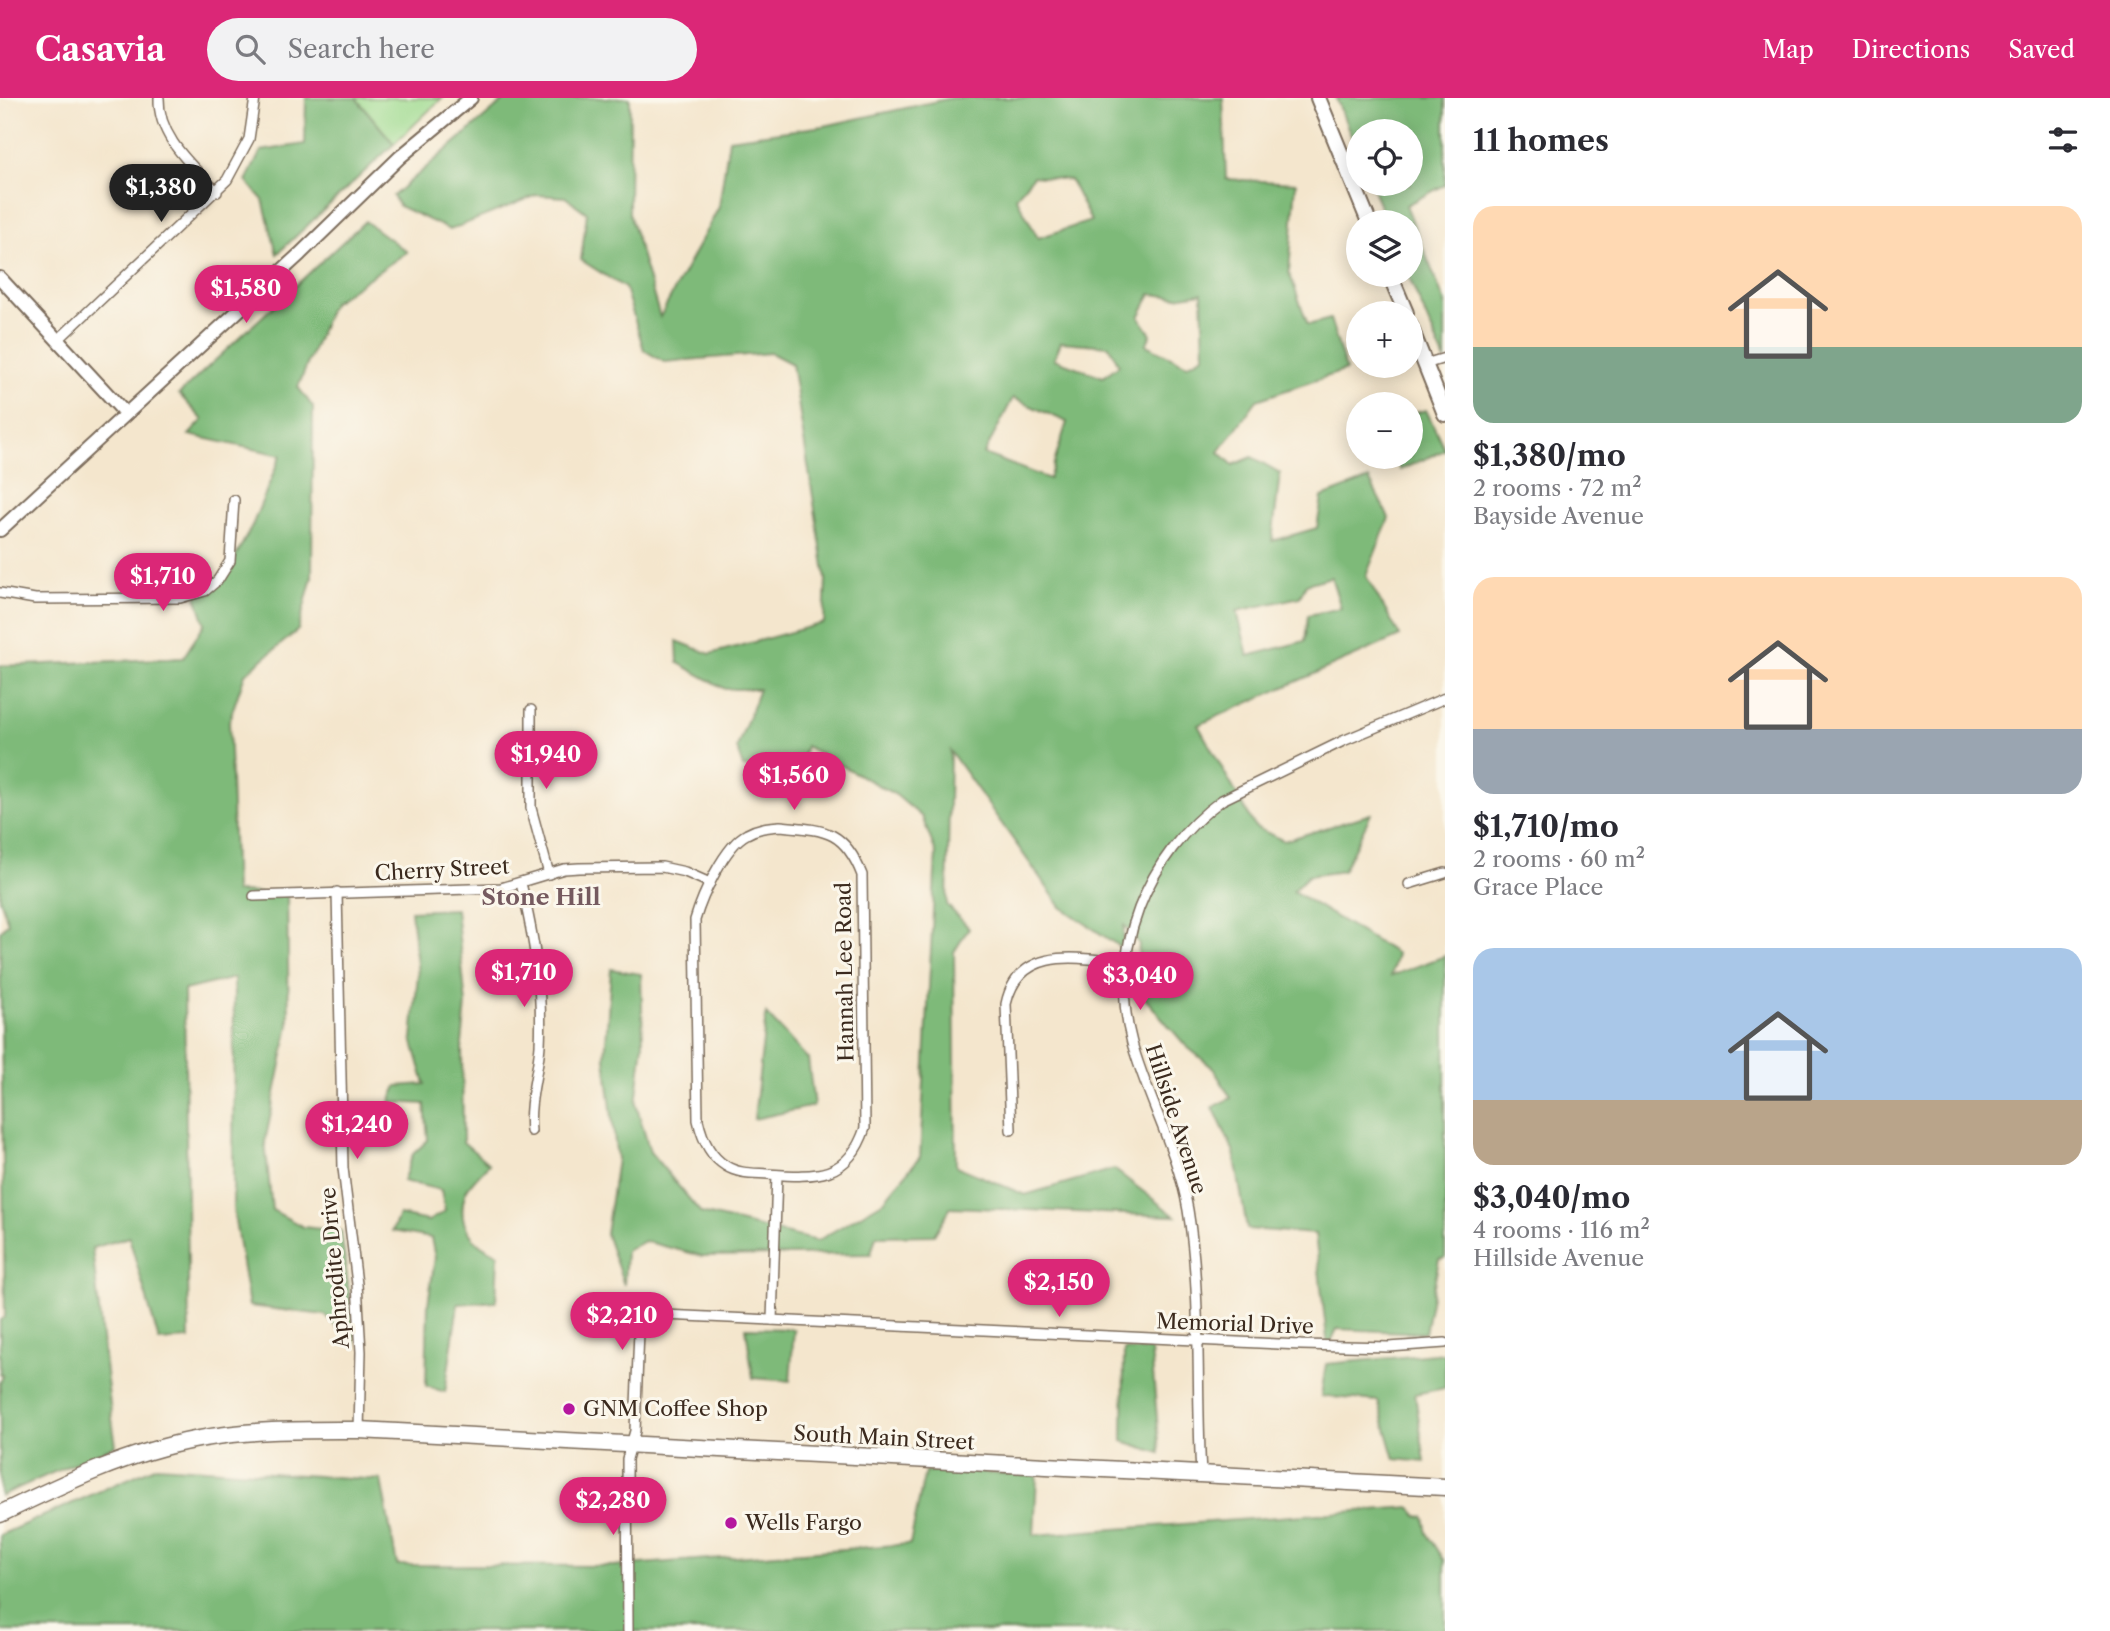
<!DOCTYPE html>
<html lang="en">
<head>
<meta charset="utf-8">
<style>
  :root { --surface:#fff; --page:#f2f2f3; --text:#2b2b33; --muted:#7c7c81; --accent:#db2777 }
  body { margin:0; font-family:"Libre Caslon Text",serif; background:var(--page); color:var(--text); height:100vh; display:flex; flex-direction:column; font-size:26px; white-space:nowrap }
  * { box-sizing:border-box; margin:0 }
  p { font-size:23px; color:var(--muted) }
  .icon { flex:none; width:38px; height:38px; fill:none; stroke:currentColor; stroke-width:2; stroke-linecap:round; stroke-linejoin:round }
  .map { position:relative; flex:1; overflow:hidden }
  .panel { display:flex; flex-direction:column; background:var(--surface); width:665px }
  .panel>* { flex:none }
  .tools { position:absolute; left:1346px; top:21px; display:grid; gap:14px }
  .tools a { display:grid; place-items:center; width:77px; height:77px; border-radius:50%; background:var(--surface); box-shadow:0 4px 18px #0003; font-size:35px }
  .price { position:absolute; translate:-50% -60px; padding:0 16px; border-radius:24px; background:var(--accent); color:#fff; font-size:23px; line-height:46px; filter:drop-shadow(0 2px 4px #0008) }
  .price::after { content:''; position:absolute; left:50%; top:42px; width:21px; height:16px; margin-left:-10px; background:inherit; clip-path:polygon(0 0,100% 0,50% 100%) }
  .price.current { background:#222; color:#fff }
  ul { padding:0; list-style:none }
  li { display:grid; align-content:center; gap:14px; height:371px; padding:0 28px }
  li span { display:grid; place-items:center; height:217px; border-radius:21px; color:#555 }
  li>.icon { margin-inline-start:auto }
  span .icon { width:126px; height:126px; fill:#fffc; stroke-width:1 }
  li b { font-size:30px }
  h2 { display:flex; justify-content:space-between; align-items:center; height:84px; padding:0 28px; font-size:30px }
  header { display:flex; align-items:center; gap:42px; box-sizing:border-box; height:98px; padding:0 35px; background:var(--accent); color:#fff }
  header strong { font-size:33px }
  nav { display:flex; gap:38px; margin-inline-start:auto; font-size:24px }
  .search { width:490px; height:63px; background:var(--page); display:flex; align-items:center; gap:18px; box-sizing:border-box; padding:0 24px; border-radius:38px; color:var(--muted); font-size:26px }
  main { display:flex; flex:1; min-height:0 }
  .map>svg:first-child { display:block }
  .green { fill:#9dda8e; stroke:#6c8256; stroke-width:2 }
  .forest { fill:#7eba79; stroke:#5c724c; stroke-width:2; fill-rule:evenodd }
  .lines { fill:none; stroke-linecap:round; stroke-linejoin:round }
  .street-casing { stroke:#7c6c5b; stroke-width:12 }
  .secondary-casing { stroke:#7c6c5b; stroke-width:16 }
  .primary-casing { stroke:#7c6c5b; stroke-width:18 }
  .highway-casing { stroke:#7c6c5b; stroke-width:19 }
  .street { stroke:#fff; stroke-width:9 }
  .secondary { stroke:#fff; stroke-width:12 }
  .primary { stroke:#fff; stroke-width:14 }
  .highway { stroke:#fff; stroke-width:16 }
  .poi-dot { fill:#b5179e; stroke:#fbf7ec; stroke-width:2.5 }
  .labels { text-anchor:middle; stroke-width:6; stroke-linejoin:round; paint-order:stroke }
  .street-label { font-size:21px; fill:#3b2a1e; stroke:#fbf7ec }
  .poi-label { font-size:21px; fill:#3b2a1e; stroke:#fbf7ec; text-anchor:start }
  .neighbourhood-label { font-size:23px; font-weight:bold; fill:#755a5f; stroke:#fbf7ec }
</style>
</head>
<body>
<header>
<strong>Casavia</strong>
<div class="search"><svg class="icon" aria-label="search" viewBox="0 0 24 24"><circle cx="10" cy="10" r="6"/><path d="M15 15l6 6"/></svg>Search here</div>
<nav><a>Map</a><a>Directions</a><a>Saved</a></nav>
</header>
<main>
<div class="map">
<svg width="1445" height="1533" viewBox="0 0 1445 1533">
  <rect width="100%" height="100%" fill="#fbf7ec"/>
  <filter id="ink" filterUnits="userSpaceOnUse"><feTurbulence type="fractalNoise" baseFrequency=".0143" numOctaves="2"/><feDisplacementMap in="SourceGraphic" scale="14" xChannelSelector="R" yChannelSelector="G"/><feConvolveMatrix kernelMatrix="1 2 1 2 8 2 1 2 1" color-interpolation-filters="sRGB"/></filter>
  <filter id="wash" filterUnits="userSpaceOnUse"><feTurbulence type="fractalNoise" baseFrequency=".00686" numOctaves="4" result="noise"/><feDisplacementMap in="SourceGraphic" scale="28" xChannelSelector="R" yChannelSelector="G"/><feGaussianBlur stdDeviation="1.57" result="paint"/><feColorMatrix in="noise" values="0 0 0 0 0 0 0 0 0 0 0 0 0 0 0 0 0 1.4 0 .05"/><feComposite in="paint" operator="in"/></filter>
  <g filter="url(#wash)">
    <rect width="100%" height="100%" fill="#f4e6cd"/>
    <polygon class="green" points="356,0 442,0 394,46"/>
    <g class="forest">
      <polygon points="306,0 356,0 394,46 277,156 263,102 246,83 261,53 305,46"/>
      <path d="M507 0H630L629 115 660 219 719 109 729 41 824 28 951 0H1223L1226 81 1296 85 1289 174 1308 227 1330 221 1346 272 1257 302 1219 354 1233 367 1252 359 1280 375 1272 443 1317 430 1322 399 1369 381 1389 420 1366 478 1400 538 1198 627 1255 729 1284 743 1371 716 1343 773 1308 778 1293 793 1397 856 1391 878 1445 858V1160L1439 1161 1425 1235 1337 1231 1328 1250 1315 1136 1247 1131 1234 1054 1213 1009 1231 1000 1213 970 1186 948 1136 890 1139 846 1124 827 1123 851 1061 809 950 653 947 807 969 830 954 854 956 1068 1025 1097 1114 1071 1175 1118 951 1109 934 1137 876 1138 871 1156 702 1158 644 1143 626 1153 624 1187 606 1136 617 1061 605 960 611 871 641 876 643 946 636 1006 650 1054 701 1115 817 1143 884 1103 920 1059 936 755 922 719 896 697 806 648 798 673 743 669 737 650 759 591H725L678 565 677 543 710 556 824 525 826 481 792 266 771 255 664 264 644 252 625 190 581 162 587 115 565 99 537 97 450 132 399 108 393 98ZM1033 78 1070 82 1091 123 1038 140 1016 99ZM1202 195 1204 258 1187 267 1146 247 1151 236 1139 219 1151 196 1176 199ZM1061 244 1109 248 1119 267 1103 279 1054 261ZM1013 300 1067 324 1049 381 984 356ZM1331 479 1341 510 1308 517 1305 543 1248 558 1237 513 1300 499 1306 486Z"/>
      <polygon points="1336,0 1445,0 1445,87 1406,107 1445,205 1445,263 1408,177 1410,177 1410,124 1386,124 1371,86 1410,86 1410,33 1358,33 1358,55"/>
      <path d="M365 123 407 154 332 205 298 289 313 309 312 479 298 532 245 576 229 623 235 794 287 796 289 927 265 1044 272 1112 303 1129 341 1133 356 1248 325 1217 249 1208 233 1110 234 880 184 892 189 1241 159 1243 129 1139 92 1150C100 1216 105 1281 116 1347L0 1398V1285L3 1278 0 1275V1222L5 1219 0 833 8 825 0 801V568L183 560 205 525 196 498 227 474 252 428 281 357 189 337 203 322 179 296Z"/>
      <polygon points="1426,312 1445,352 1400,372 1395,359 1410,359 1411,316"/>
      <path d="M456 811 466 906 462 946 463 1044 489 1066C482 1074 468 1086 465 1096 456 1126 472 1146 498 1156L496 1203 458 1206 445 1294 426 1288 428 1206 435 1160 431 1140 392 1133 399 1117 428 1123 445 1113 441 1092 403 1083 413 1056 428 1042 425 1006 390 1004 397 988 425 986 412 941 418 876 411 813Z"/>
      <polygon points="766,916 808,961 814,1008 754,1021"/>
      <polygon points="746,1230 794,1231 790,1283 753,1280"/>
      <polygon points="1124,1252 1151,1252 1160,1355 1123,1343"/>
      <polygon points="1445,1255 1445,1290 1415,1296 1425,1364 1395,1361 1378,1303 1321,1298 1326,1266"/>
      <polygon points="157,1368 381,1382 397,1467 614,1468 910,1446 925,1373 1037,1377 1034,1437 1411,1409 1417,1418 1424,1419 1427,1435 1445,1463 1445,1533 0,1533 0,1437"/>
    </g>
  </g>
  <g filter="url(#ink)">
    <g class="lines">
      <g class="street-casing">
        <g id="street">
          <path d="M159 0C158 40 192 67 217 94"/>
          <polyline points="58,242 227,82 249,41 255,0"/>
          <polyline points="1425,266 1445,260"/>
          <polyline points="0,495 35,501 180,500 205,493 218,482 230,463 234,402"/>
          <polyline points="531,612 531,710 549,776"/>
          <path d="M780 728C824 732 844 731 862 777L865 1030C848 1082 815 1079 768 1076 754 1075 738 1076 726 1068 709 1058 702 1040 698 1022L695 822C702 798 725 747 747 736 757 730 768 729 780 728Z"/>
          <path d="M521 785C534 840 543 890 540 947 538 976 528 1003 531 1033"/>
          <polyline points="1409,786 1445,775"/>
          <polyline points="337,794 343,1070 357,1186 361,1254 359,1332"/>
          <polyline points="254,798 501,790 564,771 579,770 662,769 685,774 710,785"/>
          <path d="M1011 1032 1006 906C1019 846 1080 860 1125 865"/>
          <polyline points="772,1222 777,1077"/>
          <path d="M1201 1377C1196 1289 1202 1199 1188 1112 1178 1053 1148 1002 1132 945 1107 854 1146 757 1222 702L1343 643 1445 600"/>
          <polyline points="628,1533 627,1361 635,1333 639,1233 651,1219 664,1217 1301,1247 1389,1249 1445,1245"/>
        </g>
      </g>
      <g class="secondary-casing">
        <g id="secondary">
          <polyline points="0,180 125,315"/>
          <polyline points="0,432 300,156 400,59 471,0"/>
        </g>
      </g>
      <g class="primary-casing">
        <g id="primary">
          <polyline points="1318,0 1369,124"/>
          <polyline points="1390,177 1406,215"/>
          <polyline points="1410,228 1445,316"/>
        </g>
      </g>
      <g class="highway-casing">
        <path id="highway" d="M0 1416C64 1385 128 1354 199 1341 252 1331 306 1332 359 1332L1445 1389"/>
      </g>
      <use href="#street" class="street"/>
      <use href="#secondary" class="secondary"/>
      <use href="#primary" class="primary"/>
      <use href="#highway" class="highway"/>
    </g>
  </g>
  <g class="poi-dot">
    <circle cx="569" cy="1311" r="7"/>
    <circle cx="731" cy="1425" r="7"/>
  </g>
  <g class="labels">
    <g class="street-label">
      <text transform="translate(442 772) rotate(-3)" y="7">Cherry Street</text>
      <text transform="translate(845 874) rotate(-91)" y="7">Hannah Lee Road</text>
      <text transform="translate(1176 1021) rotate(72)" y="7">Hillside Avenue</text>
      <text transform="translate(335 1170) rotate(-95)" y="7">Aphrodite Drive</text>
      <text transform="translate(1235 1226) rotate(2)" y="7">Memorial Drive</text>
      <text transform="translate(884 1340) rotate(3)" y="7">South Main Street</text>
    </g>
    <g class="poi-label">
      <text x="583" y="1318">GNM Coffee Shop</text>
      <text x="745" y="1432">Wells Fargo</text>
    </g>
    <g class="neighbourhood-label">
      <text x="541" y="807">Stone Hill</text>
    </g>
  </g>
</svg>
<div class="tools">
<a><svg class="icon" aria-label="locate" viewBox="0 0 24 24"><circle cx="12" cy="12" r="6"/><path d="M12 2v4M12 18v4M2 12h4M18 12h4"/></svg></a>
<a><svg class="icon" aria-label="layers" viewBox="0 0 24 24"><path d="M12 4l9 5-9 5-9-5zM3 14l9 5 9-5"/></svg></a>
<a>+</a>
<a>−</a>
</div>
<b class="price current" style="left:161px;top:126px">$1,380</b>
<b class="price" style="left:246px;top:227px">$1,580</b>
<b class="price" style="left:163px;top:515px">$1,710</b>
<b class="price" style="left:546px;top:693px">$1,940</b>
<b class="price" style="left:794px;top:714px">$1,560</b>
<b class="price" style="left:524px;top:911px">$1,710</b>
<b class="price" style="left:1140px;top:914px">$3,040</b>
<b class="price" style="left:357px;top:1063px">$1,240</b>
<b class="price" style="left:1059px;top:1221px">$2,150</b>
<b class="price" style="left:622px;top:1254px">$2,210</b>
<b class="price" style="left:613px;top:1439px">$2,280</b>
</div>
<section class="panel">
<h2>11 homes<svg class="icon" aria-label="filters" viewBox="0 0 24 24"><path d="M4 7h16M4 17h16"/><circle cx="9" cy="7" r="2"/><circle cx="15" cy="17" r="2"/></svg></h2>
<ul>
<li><span style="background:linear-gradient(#ffd9b3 65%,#7fa58c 0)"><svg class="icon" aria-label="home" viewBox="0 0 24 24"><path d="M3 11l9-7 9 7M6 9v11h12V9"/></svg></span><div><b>$1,380/mo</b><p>2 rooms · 72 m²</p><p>Bayside Avenue</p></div></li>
<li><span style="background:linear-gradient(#ffd9b3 70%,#9aa5b1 0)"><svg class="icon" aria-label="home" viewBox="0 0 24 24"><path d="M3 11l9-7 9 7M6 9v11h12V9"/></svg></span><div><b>$1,710/mo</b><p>2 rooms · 60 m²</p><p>Grace Place</p></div></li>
<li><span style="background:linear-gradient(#a9c7e8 70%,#b9a48a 0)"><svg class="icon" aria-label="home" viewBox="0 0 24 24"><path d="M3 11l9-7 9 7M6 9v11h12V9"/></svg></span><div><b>$3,040/mo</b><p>4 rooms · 116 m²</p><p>Hillside Avenue</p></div></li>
</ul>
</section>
</main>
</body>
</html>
